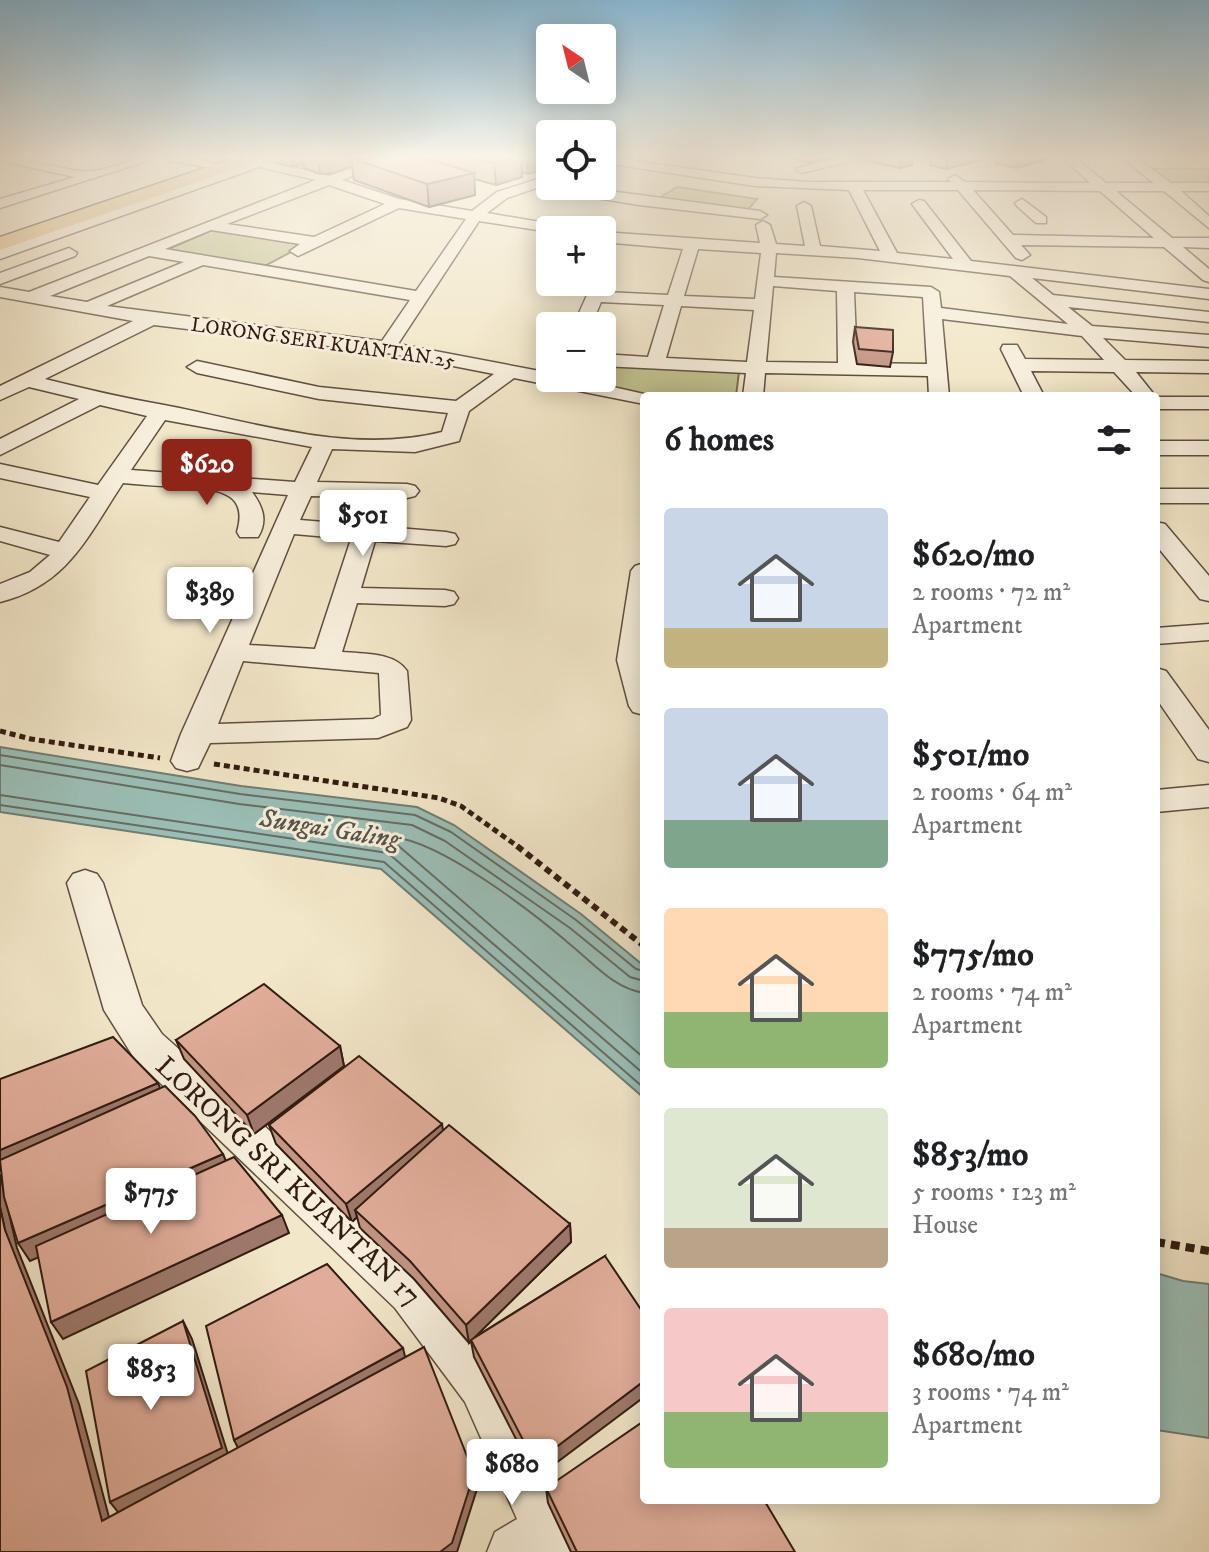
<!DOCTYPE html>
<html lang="en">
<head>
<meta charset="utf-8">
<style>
  :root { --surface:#fff; --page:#f6f6f6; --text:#202124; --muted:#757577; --accent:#8f2418 }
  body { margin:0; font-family:"IM FELL DW Pica",serif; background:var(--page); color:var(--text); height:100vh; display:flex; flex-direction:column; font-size:30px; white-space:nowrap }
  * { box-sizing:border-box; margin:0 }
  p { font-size:26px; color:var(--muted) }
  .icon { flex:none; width:44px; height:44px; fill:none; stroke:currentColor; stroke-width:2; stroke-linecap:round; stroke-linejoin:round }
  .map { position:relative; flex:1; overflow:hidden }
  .panel { position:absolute; left:640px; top:392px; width:520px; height:1112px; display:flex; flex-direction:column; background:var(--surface); border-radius:8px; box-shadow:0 4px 20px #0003 }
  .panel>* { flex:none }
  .needle { width:52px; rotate:325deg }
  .controls { position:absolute; left:536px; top:24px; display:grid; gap:16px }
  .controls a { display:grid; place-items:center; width:80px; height:80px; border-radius:8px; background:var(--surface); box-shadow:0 4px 20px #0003; font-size:40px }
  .price { position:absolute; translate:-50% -68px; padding:0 18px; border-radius:8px; background:#fff; color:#222; font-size:26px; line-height:52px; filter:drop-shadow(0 2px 4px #0008) }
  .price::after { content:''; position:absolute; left:50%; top:48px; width:24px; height:18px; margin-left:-12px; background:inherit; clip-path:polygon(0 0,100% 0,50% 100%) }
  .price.selected { background:var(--accent); color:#fff }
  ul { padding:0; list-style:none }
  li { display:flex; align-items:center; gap:24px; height:200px; padding:0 24px }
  li span { display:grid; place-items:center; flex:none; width:224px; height:160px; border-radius:8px; color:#555 }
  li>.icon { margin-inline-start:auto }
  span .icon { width:96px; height:96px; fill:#fffc; stroke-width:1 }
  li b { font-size:34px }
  h2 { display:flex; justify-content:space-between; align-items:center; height:96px; padding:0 24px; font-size:34px }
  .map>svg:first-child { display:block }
  .green { fill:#c2c391; stroke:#796f50; stroke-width:2 }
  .water { fill:#9bbfb7; stroke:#707d74; stroke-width:2 }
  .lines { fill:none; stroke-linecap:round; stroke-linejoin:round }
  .shore { stroke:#666d64; stroke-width:2 }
  .minor-casing { stroke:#604e3e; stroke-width:3 }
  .highway-casing { stroke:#301b10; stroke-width:3 }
  .path-far2 { stroke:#301b10; stroke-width:5; stroke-dasharray:6 4; stroke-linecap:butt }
  .path-far1 { stroke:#301b10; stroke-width:6; stroke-dasharray:7 5; stroke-linecap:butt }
  .path { stroke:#301b10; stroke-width:8; stroke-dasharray:9 6; stroke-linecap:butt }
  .minor { fill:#f7efdc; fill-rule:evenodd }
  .highway { fill:#e9c484; fill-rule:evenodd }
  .wall { fill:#c29584; stroke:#301b10; stroke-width:2 }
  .shaded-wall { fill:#9e796c; stroke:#301b10; stroke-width:2 }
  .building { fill:#e1ad9a; stroke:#301b10; stroke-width:2 }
  .labels { text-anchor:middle; stroke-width:6; stroke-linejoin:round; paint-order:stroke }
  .far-street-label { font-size:20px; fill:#301b10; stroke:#f7efdc }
  .water-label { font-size:26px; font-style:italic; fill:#55544a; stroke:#f7efdc }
  .near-street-label { font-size:28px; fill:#301b10; stroke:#f7efdc }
</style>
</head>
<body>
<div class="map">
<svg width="1209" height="1552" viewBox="0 0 1209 1552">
  <rect width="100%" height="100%" fill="#f2e7c9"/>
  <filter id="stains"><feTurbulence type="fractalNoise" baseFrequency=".0025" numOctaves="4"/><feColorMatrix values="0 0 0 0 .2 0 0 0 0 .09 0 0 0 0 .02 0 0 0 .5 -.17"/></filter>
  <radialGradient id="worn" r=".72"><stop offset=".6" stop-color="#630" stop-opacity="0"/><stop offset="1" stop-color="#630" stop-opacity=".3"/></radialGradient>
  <g class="green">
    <polygon points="1147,169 1209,169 1209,185 1170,185"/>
    <polygon points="677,187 757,199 747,211 656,200"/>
    <polygon points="217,228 308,243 261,268 166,250"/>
    <polygon points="602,363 739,372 736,396 647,396 569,378 602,378"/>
  </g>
  <g class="water">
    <polygon points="0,747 241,786 417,807 454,825 581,914 644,966 644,1098 381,869 0,812"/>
    <polygon points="1156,1273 1183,1281 1209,1284 1209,1438 1156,1430"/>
  </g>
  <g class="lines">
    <g class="shore">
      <polyline points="0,755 240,794 415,815 451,832 576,920 636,969 644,971"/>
      <polyline points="0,765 239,804 412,825 445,841 570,928 630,977 644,981"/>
      <polyline points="0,795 388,853 644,1074"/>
      <polyline points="0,805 384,862 644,1088"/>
      <path d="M644 993C614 988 595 965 572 946 534 913 442 842 393 837L394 842 644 1058"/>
    </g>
    <g class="minor-casing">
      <g id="minor">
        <path d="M0 157C27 157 72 174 93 171 116 168 135 156 159 157L0 208V199L75 177 0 161Z"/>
        <polygon points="165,157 191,157 217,164 211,168 171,161"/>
        <path d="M265 157H282L273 162 329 176 383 157H400L342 180 399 199 472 211 497 192 550 175V186H572L760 211 767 215 760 219 639 205 536 188 507 198 487 213 563 226 570 230 550 232 479 221 398 344 550 373V378H573L653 396H644V404L514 378 469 411 459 441 415 452 332 449 317 482 407 484 415 486 419 491 415 496 407 498 311 496 300 520 446 532 455 534 458 539 455 544 446 546 375 541 361 588 445 590 454 592 458 598 454 604 445 606 357 603 342 652C364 654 394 652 407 671L411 720 407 727 378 738 210 743 198 768 187 771 176 768 171 761 181 734 288 495 252 492C263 507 268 521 258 537H240L237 532C250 488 211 490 181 487 161 486 142 485 123 483 87 537 68 585 0 602V584L30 572 50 555 0 541V527L59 542 90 497 0 478V464L98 485 147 416 100 405 0 455V439L79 399 29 387 0 400V386L133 321 0 297V287L29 292 316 180 259 167 0 259V249ZM329 185 385 204 314 237 227 224ZM399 208 466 219 416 291 165 249 211 230 300 244 290 251 298 256ZM149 256 184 262 87 302 50 296ZM203 265 410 300 382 341 107 306ZM154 325 387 353 494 374 456 401 319 387 197 361 187 367 197 373 319 399 448 413 442 432C350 455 253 422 164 405 124 398 85 389 45 379ZM165 420 312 447 295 482 131 470ZM294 534 351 539 315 649 249 645ZM243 661 379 673 381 715 373 719 218 724Z"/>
        <path d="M606 157 755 178 807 182H951L948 179 955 175 965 182 1090 183 1062 157H1075L1106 183H1154L1121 157H1135L1171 183H1209V191H1181L1209 216V228L1164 191H1116L1172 238H1209V248L1183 247 1209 269V282L1203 280 1164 247 1021 245 1030 255 1022 260 1016 258 958 190H863L897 253 953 259 912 204 919 200 924 201 971 261 1209 289V299L1032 278 1053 295 1209 312V322L1068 307 1092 326 1209 335V347L1103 338 1125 360 1209 361V373L1136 372 1156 397H1209V409H1156V396H1136L1114 372 1031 371 1044 396H1024L1001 349 1003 345H1017L1025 359 1104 360 1082 336 942 319 949 396H929L928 376 765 373 763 396H743L746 373 602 366V354L648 357 664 305 601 302 591 326H573L593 282 607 278 609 282 605 292 668 295 683 249 602 242V232L760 243 756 225 763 221 770 225 776 244 805 246 797 206 804 202 811 206 820 246 880 251 849 190 755 186 611 164 606 163ZM973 190 1100 191 1154 238 1013 235ZM698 249 761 253 755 299 684 296ZM776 253 858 258 1010 276 1068 324 941 308 939 292 931 287 774 277ZM773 286 837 291 838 363 766 362ZM854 292 923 297 927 364 857 363ZM681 306 754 310 747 362 666 358Z"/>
        <polygon points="843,157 866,157 802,173 795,169"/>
        <polygon points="1022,199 1046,217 1046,223 1036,223 1017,206 1015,203"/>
        <polygon points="69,248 77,253 75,256 0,284 0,273"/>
        <rect x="1156" y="441" width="53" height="14"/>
        <rect x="1156" y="489" width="53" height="14"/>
        <polygon points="1156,522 1165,524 1209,576 1209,601 1200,599 1156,545"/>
        <polygon points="644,563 644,715 633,712 629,706 617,660 631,571 635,566"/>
        <polygon points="1209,624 1209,640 1156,644 1156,628"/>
        <polygon points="1156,668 1166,671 1209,730 1209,762 1198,759 1156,698"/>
        <polygon points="1209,785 1209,807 1156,812 1156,790"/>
        <polygon points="85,870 97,874 103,883 142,1005 162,1034 429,1274 501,1366 588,1552 487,1552 495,1532 517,1519 465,1402 395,1308 134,1058 104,1010 67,883 73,874"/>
      </g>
    </g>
    <g class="highway-casing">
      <polygon id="highway" points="237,157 262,157 259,161 0,250 0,237"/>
    </g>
    <g class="path-far2">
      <polyline points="0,731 31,739 160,758"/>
      <polyline points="214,764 439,798 461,806 520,848"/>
    </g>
    <polyline class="path-far1" points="517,846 644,946"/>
    <polyline class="path" points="1156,1242 1209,1251"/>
    <use href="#minor" class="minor"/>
    <use href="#highway" class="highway"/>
  </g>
  <g class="wall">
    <polygon points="271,157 550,157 528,174 521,172 522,177 496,185 474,179 475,195 429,207 354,180 352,166 334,173 320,174 304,168 303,163 293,167 272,162"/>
    <polygon points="796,157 835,157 809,163 796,159"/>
    <polygon points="858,157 913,157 912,165 900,168 857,159"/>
    <polygon points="932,157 993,157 946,169 930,165"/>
    <polygon points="997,157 1052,157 1052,158 1016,168 995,163"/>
    <polygon points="855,327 893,352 890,367 857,364 853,342"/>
    <polygon points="176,1040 340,1046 344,1066 254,1134 184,1059"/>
    <polygon points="269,1125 443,1131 570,1224 571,1242 475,1337 605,1256 536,1478 474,1357 471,1341 469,1343 414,1279 360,1228 357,1217 352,1222 276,1144"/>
    <polygon points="546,1488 795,1552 571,1552 548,1503"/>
  </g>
  <g class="shaded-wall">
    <polygon points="291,157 302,157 303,163 293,167"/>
    <polygon points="318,157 379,157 351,158 352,166 334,173 320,174"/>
    <polygon points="515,157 521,157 522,177 496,185 494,163"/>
    <polygon points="527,157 550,157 550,168 528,174"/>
    <polygon points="810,157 835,157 809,163"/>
    <polygon points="902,157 913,157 912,165 900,168"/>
    <polygon points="948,157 993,157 946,169"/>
    <polygon points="1018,157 1052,157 1052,158 1016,168"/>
    <polygon points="474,173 475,195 429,207 427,184"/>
    <polygon points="340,1046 344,1066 254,1134 247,1115"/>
    <polygon points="158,1083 166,1103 2,1173 0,1169 0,1150"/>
    <polygon points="442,1124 445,1143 355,1210 357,1217 352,1222 346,1204"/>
    <polygon points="223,1154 231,1173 30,1261 18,1243"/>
    <polygon points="0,1174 17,1248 79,1404 114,1536 102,1521 5,1230 0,1207"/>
    <polygon points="282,1215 289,1233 63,1339 51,1322"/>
    <polygon points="570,1224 571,1242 469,1343 466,1325"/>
    <polygon points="183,1321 192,1339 231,1464 122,1517 110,1502"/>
    <polygon points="403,1348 407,1365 242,1456 234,1440"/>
    <polygon points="644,1381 644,1397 536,1478 535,1463"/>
    <polygon points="474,1474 477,1489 457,1552 440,1552"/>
  </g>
  <g class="building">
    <polygon points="354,157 422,157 474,173 427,184 351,158"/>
    <polygon points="471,157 515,157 494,163"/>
    <polygon points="855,327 893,330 893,352 859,349"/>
    <polygon points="264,984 340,1046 247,1115 176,1040"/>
    <polygon points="113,1037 158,1083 0,1150 0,1079"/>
    <polygon points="359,1056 442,1124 346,1204 269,1125"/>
    <polygon points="165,1086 195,1116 223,1154 18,1243 4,1197 0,1160"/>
    <polygon points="449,1125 570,1224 466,1325 410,1261 355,1210"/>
    <polygon points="234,1157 282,1215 51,1322 36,1246"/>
    <polygon points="0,1207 5,1230 67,1387 102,1521 424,1347 474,1474 452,1543 440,1552 0,1552"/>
    <polygon points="605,1256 644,1314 644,1381 535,1463 471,1340"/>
    <polygon points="327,1264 403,1348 234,1440 206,1326"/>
    <polygon points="183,1321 222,1448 110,1502 86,1371"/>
    <polygon points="644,1421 644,1500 764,1500 795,1552 577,1552 546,1488"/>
  </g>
  <linearGradient id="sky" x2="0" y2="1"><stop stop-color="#89b8d4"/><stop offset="0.42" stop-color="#f9f4e7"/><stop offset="1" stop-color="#f9f4e7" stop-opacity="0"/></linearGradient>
  <rect width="1209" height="374" fill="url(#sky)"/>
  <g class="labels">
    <g class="far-street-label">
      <text transform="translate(323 342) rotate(8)" y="7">LORONG SERI KUANTAN 25</text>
    </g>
    <g class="water-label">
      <text transform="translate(330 828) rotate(9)" y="9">Sungai Galing</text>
    </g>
    <g class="near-street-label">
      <text transform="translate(289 1180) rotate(43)" y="10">LORONG SRI KUANTAN 17</text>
    </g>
  </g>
  <rect width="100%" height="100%" filter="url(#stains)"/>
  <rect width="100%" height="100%" fill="url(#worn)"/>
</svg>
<div class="controls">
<a><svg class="needle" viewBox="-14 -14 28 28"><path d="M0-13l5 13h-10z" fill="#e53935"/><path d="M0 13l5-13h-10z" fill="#757577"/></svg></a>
<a><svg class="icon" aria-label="locate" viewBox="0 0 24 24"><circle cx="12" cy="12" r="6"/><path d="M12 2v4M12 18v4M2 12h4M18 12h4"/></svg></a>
<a>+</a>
<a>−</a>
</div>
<b class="price selected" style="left:207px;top:507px">$620</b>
<b class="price" style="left:363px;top:558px">$501</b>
<b class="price" style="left:210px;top:635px">$389</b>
<b class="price" style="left:151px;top:1236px">$775</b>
<b class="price" style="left:151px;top:1412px">$853</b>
<b class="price" style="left:512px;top:1507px">$680</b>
<section class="panel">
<h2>6 homes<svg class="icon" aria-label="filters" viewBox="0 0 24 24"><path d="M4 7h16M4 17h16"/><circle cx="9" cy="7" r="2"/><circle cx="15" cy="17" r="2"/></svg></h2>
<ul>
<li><span style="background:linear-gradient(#c9d6e8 75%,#c2b280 0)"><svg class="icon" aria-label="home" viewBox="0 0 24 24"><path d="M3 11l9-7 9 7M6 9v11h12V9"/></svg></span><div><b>$620/mo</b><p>2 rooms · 72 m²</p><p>Apartment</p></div></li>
<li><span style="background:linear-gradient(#c9d6e8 70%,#7fa58c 0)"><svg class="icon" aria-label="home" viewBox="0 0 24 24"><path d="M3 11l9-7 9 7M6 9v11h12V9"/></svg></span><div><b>$501/mo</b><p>2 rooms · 64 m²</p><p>Apartment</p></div></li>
<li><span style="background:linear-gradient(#ffd9b3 65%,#8fb573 0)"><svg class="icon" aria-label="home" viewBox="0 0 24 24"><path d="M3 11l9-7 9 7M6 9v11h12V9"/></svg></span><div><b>$775/mo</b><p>2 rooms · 74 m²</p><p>Apartment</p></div></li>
<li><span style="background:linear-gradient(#dfe7d0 75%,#b9a48a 0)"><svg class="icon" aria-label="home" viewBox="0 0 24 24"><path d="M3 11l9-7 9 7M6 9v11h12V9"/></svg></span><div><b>$853/mo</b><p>5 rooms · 123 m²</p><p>House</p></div></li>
<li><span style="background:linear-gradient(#f6c9c9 65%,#8fb573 0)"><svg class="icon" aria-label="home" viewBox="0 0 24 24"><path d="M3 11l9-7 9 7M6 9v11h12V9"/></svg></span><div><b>$680/mo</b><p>3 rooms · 74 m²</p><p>Apartment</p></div></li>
</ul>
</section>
</div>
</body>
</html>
